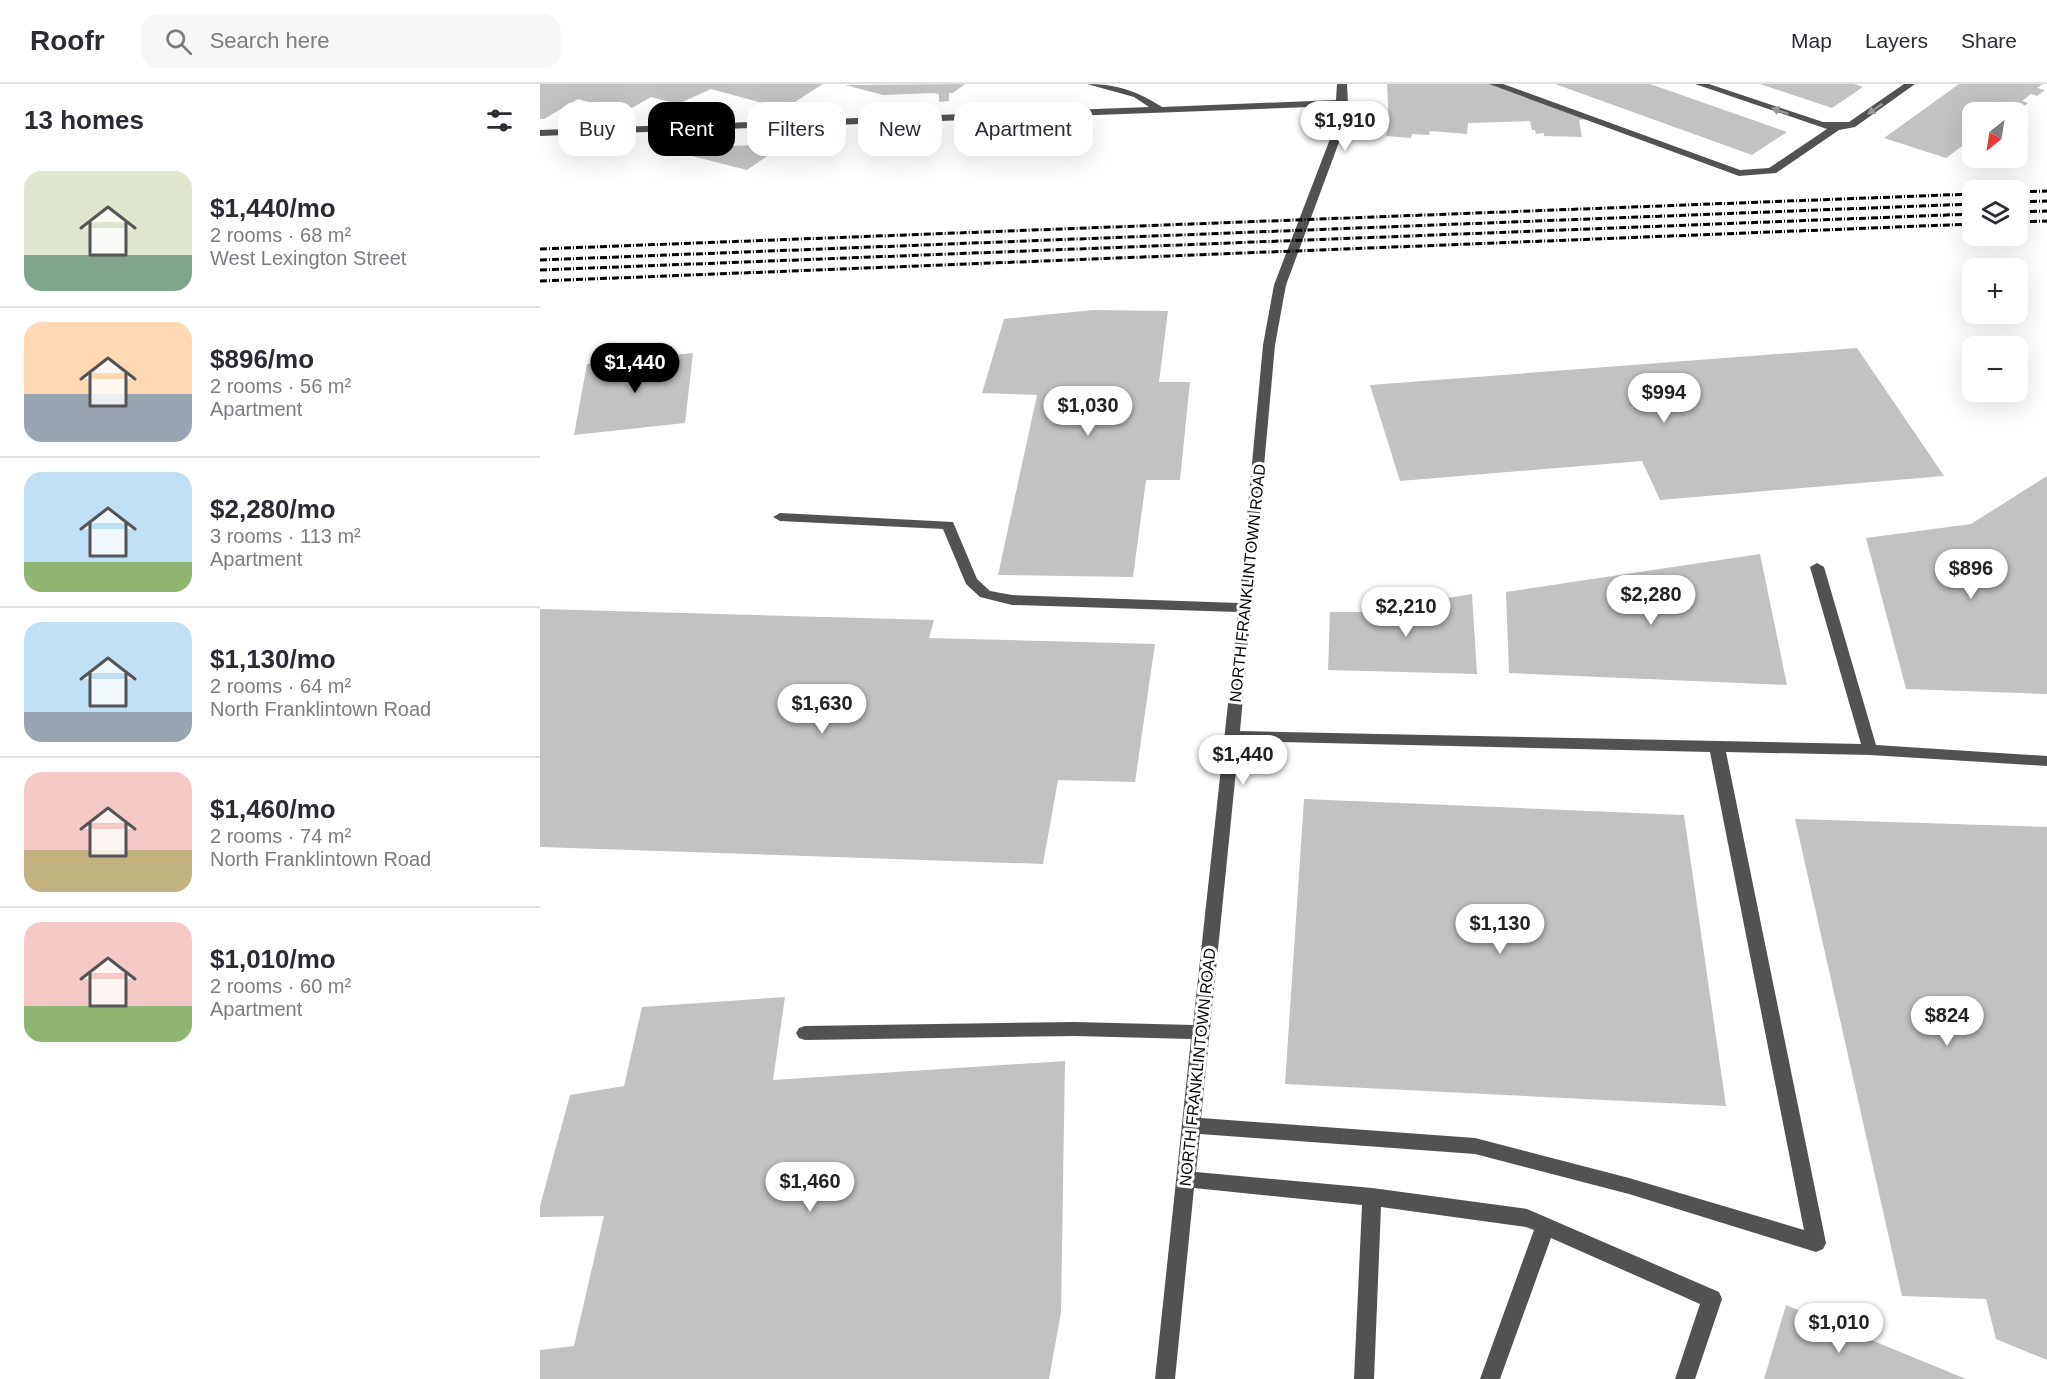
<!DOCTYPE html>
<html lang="en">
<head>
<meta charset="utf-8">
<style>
  :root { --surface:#fff; --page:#f7f7f7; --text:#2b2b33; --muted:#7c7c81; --line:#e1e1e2; --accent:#000 }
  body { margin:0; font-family:Helvetica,sans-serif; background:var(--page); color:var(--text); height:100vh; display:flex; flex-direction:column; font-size:22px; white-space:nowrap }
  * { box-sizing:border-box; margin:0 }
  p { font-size:20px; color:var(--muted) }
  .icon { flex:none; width:33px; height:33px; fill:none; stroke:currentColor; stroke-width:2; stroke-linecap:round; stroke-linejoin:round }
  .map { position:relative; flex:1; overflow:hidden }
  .panel { display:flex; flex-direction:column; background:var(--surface); width:540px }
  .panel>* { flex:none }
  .hud { position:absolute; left:18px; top:18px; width:570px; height:54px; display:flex; gap:12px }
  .needle { width:39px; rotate:210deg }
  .buttons { position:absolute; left:1422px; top:18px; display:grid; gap:12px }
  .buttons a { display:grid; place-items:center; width:66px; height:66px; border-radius:12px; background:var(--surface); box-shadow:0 6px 24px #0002; font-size:30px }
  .price { position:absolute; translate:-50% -51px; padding:0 14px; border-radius:21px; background:#fff; color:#222; font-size:20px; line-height:39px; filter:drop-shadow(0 2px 3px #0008) }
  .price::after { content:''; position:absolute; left:50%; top:36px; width:18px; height:14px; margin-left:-9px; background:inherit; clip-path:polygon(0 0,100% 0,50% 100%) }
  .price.current { background:var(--accent); color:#fff }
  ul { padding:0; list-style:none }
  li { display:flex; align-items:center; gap:18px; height:150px; padding:0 24px }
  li+li { border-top:2px solid var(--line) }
  li span { display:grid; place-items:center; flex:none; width:168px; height:120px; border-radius:18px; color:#555 }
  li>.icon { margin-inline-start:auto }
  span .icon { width:72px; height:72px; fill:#fffc; stroke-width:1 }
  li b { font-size:26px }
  h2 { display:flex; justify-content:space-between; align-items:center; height:72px; padding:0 24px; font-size:26px }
  .chip { padding:0 21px; border-radius:18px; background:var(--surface); box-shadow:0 6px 24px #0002; font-size:21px; line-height:54px }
  .chip.current { background:var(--accent); color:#fff }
  header { display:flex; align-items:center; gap:36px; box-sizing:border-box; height:84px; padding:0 30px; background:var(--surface); border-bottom:2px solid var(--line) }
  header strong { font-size:28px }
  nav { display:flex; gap:33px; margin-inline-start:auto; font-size:21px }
  .search { width:420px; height:54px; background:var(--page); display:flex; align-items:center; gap:15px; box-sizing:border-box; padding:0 21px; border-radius:18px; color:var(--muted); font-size:22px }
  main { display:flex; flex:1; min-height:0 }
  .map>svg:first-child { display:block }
  .building { fill:#c2c2c2 }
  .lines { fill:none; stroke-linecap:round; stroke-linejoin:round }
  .minor { fill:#525252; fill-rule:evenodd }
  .rail { stroke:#000; stroke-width:3; stroke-dasharray:7 2 1 2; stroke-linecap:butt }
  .oneway { fill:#979797 }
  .labels { text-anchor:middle; stroke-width:6; stroke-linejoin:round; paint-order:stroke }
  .street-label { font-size:16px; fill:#000; stroke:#fff }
</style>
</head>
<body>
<header>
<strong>Roofr</strong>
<div class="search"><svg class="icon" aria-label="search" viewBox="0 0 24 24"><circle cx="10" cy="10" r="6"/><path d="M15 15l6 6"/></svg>Search here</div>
<nav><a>Map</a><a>Layers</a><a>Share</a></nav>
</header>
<main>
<section class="panel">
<h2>13 homes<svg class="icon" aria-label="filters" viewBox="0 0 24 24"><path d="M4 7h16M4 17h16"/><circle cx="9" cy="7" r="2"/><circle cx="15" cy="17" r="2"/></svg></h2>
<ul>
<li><span style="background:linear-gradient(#dfe7d0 70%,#7fa58c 0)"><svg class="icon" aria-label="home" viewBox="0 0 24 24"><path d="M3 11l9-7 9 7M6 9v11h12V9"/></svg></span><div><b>$1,440/mo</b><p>2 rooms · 68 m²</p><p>West Lexington Street</p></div></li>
<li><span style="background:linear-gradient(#ffd9b3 60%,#9aa5b1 0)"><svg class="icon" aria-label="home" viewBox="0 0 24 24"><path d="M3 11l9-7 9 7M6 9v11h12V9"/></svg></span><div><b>$896/mo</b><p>2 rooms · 56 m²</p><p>Apartment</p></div></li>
<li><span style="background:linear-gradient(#bfe0f5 75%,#8fb573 0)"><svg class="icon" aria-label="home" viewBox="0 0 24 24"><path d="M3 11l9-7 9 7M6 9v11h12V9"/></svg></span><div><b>$2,280/mo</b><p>3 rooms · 113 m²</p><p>Apartment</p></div></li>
<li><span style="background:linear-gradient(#bfe0f5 75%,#9aa5b1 0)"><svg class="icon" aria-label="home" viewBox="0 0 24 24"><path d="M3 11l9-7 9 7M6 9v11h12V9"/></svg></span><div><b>$1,130/mo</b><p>2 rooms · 64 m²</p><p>North Franklintown Road</p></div></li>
<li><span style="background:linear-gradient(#f6c9c9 65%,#c2b280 0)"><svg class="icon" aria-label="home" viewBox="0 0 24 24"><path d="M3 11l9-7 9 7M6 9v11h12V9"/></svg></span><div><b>$1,460/mo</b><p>2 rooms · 74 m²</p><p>North Franklintown Road</p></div></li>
<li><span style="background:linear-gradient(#f6c9c9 70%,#8fb573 0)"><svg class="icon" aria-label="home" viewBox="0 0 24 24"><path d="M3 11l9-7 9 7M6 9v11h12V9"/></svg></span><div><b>$1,010/mo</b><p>2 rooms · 60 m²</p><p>Apartment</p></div></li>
</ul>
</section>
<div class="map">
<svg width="1507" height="1295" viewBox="0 0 1507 1295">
  <rect width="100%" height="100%" fill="#fff"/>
  <g class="building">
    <polygon points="0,0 283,0 244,25 171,5 138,20 111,13 85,28 38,15 4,35 0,35"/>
    <polygon points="425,0 413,9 409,9 409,17 399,18 399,10 394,9 343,11 305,1"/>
    <polygon points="847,0 950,0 1047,35 1039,36 1042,53 1004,52 1004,49 996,50 995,46 992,46 990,37 928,39 927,50 890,47 889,51 872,50 871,54 846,52 849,42"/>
    <polygon points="1015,0 1110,0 1247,48 1212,71"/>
    <polygon points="1220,0 1314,0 1323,3 1292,24"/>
    <polygon points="1419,0 1503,0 1497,4 1505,6 1497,12 1491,10 1482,17 1488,19 1483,23 1476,21 1474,23 1478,24 1473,28 1432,28 1432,55 1406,74 1344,54"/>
    <polygon points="245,60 207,86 148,71 159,63"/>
    <polygon points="553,226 628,227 619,298 650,298 640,396 606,396 593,493 458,491 497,311 442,309 464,235"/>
    <polygon points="1317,264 1404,392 1120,416 1102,377 860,397 830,301"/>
    <polygon points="153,269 145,339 34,351 47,280"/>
    <polygon points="1507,392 1507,610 1366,605 1326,454 1431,440"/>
    <polygon points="1220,470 1247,601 969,589 966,508"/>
    <polygon points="932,510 937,590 788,586 790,528 821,528"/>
    <polygon points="0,525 394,536 389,554 615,560 595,698 518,696 503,780 0,763"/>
    <polygon points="764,715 1144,731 1186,1022 745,1000"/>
    <polygon points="1255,735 1507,743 1507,1276 1456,1255 1446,1215 1362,1212"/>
    <polygon points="245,913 233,996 525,977 521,1228 509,1295 0,1295 0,1266 34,1262 64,1132 0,1133 0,1122 30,1011 84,1002 102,923"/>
    <polygon points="1246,1221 1426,1295 1224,1295"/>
  </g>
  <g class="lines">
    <g class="minor">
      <path d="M547 0C576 0 598 7 622 23L796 16 797 0H807L808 19 805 42 746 201 735 261 700 647 1321 660 1270 483 1277 479 1284 483 1336 661 1507 672V682L1330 671 1186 668 1286 1159 1283 1165 1276 1168 1089 1110 935 1070 660 1050 656 1088 832 1104 987 1125 1179 1208 1182 1215 1155 1295H1135L1160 1220 1011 1154 960 1295H940L994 1146 986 1143 841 1123 834 1295H814L822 1121 654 1104 635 1295H615L651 955 535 952 265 956 259 954 256 949 259 944 265 942 535 938 653 941 698 528 472 521 440 513 426 500 403 445 240 437 233 433 240 429 413 438 437 495 450 507 472 511 699 519 723 261 734 201 795 42 796 22 0 52V46L609 23 594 13ZM699 657 1170 668 1264 1146 1089 1094 935 1054 661 1034Z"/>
      <polygon points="949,0 963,0 1200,86 1229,84 1287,45 1155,0 1169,0 1283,38 1309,38 1364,0 1375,0 1315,43 1299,46 1236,89 1199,92"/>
    </g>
    <g class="rail">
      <polyline points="1478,108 1507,107"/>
      <polyline points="1478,118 1507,117"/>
      <polyline points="1478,128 1507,127"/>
      <polyline points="1478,138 1507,137"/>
      <polyline points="0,165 1432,110"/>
      <polyline points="0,176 1432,120"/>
      <polyline points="0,186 1432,130"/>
      <polyline points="0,197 1432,140"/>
    </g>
  </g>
  <defs><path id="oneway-solid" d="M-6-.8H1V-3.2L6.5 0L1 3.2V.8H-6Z" transform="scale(1.5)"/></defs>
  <g class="oneway">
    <use href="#oneway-solid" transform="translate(1335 25) rotate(145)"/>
    <use href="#oneway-solid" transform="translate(1240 27) rotate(-161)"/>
  </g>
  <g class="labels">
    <g class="street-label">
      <text transform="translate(707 499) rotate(-84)" y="6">NORTH FRANKLINTOWN ROAD</text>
      <text transform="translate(657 983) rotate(-84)" y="6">NORTH FRANKLINTOWN ROAD</text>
    </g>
  </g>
</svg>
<div class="buttons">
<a><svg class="needle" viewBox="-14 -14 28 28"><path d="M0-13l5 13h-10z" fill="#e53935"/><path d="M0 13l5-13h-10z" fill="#7c7c81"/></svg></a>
<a><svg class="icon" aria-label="layers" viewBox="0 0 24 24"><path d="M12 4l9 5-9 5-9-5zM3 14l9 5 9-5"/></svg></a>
<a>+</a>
<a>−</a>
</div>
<b class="price" style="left:805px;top:68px">$1,910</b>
<b class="price current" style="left:95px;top:310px">$1,440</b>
<b class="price" style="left:1124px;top:340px">$994</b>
<b class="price" style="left:548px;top:353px">$1,030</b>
<b class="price" style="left:1431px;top:516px">$896</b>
<b class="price" style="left:1111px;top:542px">$2,280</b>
<b class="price" style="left:866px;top:554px">$2,210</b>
<b class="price" style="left:282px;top:651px">$1,630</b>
<b class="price" style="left:703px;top:702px">$1,440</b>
<b class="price" style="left:960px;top:871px">$1,130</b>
<b class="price" style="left:1407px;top:963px">$824</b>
<b class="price" style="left:270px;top:1129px">$1,460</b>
<b class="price" style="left:1299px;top:1270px">$1,010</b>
<div class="hud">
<a class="chip">Buy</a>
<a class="chip current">Rent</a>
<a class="chip">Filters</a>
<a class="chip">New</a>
<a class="chip">Apartment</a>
</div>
</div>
</main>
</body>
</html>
